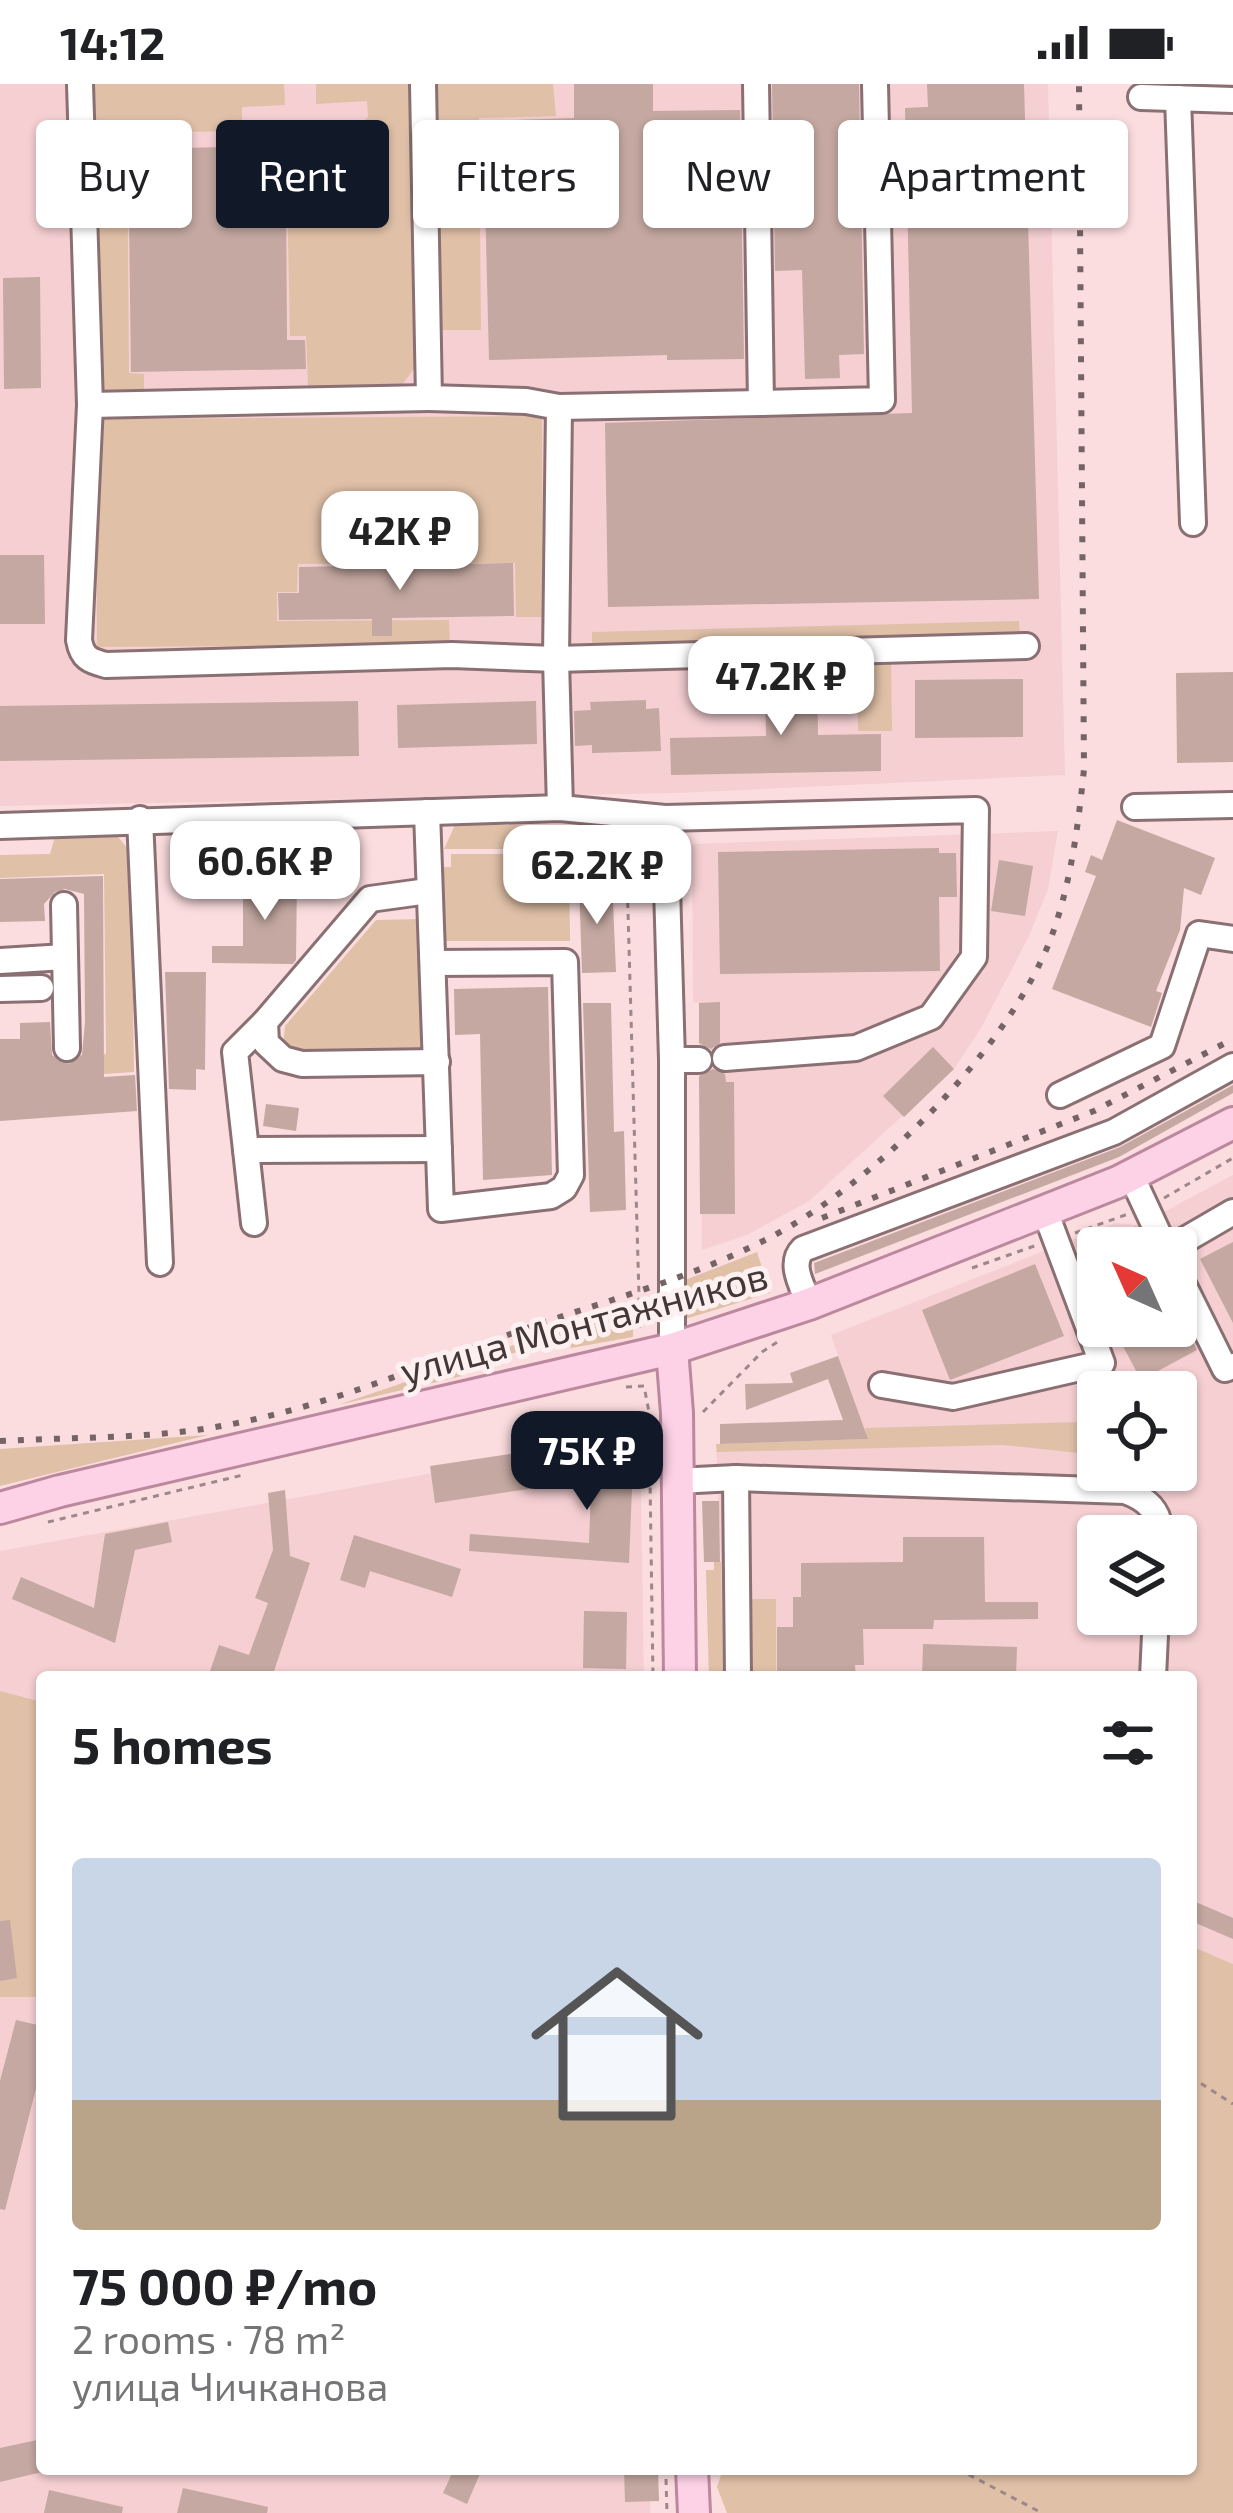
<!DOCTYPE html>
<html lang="en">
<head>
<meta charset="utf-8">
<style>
  :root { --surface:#fff; --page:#f2f2f2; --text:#202124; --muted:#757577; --line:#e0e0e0; --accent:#111827 }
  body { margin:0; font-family:"Exo 2",sans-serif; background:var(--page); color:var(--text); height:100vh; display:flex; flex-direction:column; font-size:45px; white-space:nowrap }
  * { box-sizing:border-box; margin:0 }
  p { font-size:39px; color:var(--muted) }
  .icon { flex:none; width:66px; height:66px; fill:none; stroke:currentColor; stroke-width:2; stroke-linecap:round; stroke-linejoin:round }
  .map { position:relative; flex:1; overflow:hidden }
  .panel { position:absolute; left:36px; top:1587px; width:1161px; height:804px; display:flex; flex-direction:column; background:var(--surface); border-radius:12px; box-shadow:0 3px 9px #0004 }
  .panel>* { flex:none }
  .hud { position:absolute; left:36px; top:36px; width:1161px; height:108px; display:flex; gap:24px }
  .needle { width:78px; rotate:315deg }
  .buttons { position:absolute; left:1077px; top:1143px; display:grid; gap:24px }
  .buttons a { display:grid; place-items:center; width:120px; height:120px; border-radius:12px; background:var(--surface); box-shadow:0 3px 9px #0004; font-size:60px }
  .price { position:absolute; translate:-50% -102px; padding:0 27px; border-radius:24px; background:#fff; color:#222; font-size:39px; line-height:78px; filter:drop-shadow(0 3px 6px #0008) }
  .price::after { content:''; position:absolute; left:50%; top:72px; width:36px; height:27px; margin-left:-18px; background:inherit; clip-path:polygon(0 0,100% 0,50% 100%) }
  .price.on { background:var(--accent); color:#fff }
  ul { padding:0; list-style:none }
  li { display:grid; align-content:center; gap:24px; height:636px; padding:0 36px }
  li+li { border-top:3px solid var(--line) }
  li span { display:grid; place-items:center; height:372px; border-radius:12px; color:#555 }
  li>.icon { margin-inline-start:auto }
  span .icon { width:216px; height:216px; fill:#fffc; stroke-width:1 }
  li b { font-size:51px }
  h2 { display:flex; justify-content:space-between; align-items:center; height:144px; padding:0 36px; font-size:51px }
  .pill { padding:0 42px; border-radius:12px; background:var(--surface); box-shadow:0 3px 9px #0004; font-size:42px; line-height:108px }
  .pill.on { background:var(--accent); color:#fff }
  .status { display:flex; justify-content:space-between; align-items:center; height:84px; padding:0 60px; background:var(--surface); direction:ltr }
  .status svg { height:33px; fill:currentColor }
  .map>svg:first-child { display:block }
  .built { fill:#f5cfd2; fill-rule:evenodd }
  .green { fill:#e0c0a7 }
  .building { fill:#c4a8a1 }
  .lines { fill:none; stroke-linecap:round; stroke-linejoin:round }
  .minor-casing { stroke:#8a7072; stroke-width:30 }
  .major-casing { stroke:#bb889e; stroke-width:36 }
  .path { stroke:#9c8789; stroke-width:3; stroke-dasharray:6 6; stroke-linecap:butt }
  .minor { stroke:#fff; stroke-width:24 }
  .major { stroke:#fdd1e6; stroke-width:30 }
  .rail { stroke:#756465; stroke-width:6; stroke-dasharray:6 12; stroke-linecap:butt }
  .labels { text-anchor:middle; stroke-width:10; stroke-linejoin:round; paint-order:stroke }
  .street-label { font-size:39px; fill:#433738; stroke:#fcf0f0 }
</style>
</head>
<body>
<div class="status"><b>14:12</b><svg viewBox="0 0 49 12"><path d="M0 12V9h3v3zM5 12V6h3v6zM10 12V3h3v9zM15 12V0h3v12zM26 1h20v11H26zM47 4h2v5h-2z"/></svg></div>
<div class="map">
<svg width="1233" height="2429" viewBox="0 0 1233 2429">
  <rect width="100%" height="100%" fill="#fcdddf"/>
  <g class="built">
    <polygon points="0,0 1048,0 1065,691 678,709 0,722"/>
    <polygon points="1058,747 1048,805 1028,854 981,944 954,985 809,1117 747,1151 702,1166 699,919 693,918 692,760"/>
    <path d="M1233 1091V1880L1191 1862V1593H709L706 1486H714V1478L721 1477 716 1360 867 1355 831 1251 1115 1139 1139 1141ZM1098 1164H1176V1242H1098ZM1098 1308H1176V1386H1098ZM1098 1452H1176V1530H1098Z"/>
    <polygon points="640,1352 644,1593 42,1593 42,2385 650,2385 650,2429 0,2429 0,1467"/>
  </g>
  <g class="green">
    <polygon points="91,0 284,0 285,21 242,23 242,47 127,49 129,289 144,290 144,313 99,311"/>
    <polygon points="316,0 413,0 416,282 401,302 308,303 306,252 290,252 287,108 314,107 341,85 341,60 368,33 367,17 316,20"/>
    <polygon points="435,0 553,0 556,32 479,34 481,246 438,246"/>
    <polygon points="542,332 543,533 516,533 515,479 298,480 297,508 277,508 277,537 449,536 450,561 97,563 96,335"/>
    <polygon points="1019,537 1020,551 592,561 592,548"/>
    <polygon points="891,575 892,647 858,647 857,576"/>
    <polygon points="455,741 570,741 569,765 444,765"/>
    <polygon points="58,742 115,749 131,769 134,988 59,993 59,972 106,970 104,790 0,794 0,771 50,770"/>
    <polygon points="451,770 569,770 570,857 441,857 441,783 451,783"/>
    <polygon points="422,835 425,962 421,969 299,974 283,961 285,942 376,836"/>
    <polygon points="757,1168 770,1209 682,1236 680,1198"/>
    <polygon points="634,1220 633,1253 571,1264 569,1255 466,1281 462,1292 338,1321"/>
    <polygon points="1078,1338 1098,1345 1098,1371 1003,1361 717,1368 716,1360 867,1355 865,1344"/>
    <polygon points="208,1351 0,1402 0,1365"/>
    <polygon points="714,1478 721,1478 723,1593 709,1593 706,1486 714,1486"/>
    <rect x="747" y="1515" width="29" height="78"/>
    <polygon points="0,1607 42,1618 42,1913 0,1913"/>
    <polygon points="1191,1862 1233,1880 1233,2429 727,2429 717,2403 723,2385 1191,2385"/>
  </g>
  <g class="building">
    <polygon points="574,0 653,0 653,27 740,26 744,275 667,276 667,271 489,276 483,37 574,34"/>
    <polygon points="772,0 859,0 864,270 839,271 840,294 805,295 802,186 775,187"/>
    <polygon points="927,0 1024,0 1039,515 608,523 605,339 912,329 905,24 928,23"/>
    <polygon points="278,48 303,48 303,106 286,106 287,256 305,256 306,285 131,288 128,50 177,50 177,64 278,62"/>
    <polygon points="40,193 41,304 4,305 3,194"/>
    <polygon points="0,471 44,471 45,540 0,540"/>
    <polygon points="513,479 514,532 392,534 392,552 372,552 372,535 279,536 278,509 299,509 299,483"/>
    <polygon points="817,584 818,651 881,650 881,687 671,691 670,654 766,652 765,586"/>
    <polygon points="1233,588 1233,678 1177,679 1176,589"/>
    <polygon points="1023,595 1023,653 915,654 915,596"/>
    <polygon points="646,616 646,625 659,624 661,667 592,669 592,661 575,662 574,627 591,626 590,618"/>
    <polygon points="358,617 359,672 0,677 0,622"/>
    <polygon points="536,617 537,660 398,664 397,621"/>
    <polygon points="1117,736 1215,774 1201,811 1184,804 1180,846 1156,907 1162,909 1151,943 1052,905 1096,792 1085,788 1091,771 1102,776"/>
    <polygon points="939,764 939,769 956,769 957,813 939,813 940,887 720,890 718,768"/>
    <polygon points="999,776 1033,782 1025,832 991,827"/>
    <polygon points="103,792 104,993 135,991 137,1027 0,1037 0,955 20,955 20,939 50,938 52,971 69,980 82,971 85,938 84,810 65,805 55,808 44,820 45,837 0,838 0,795"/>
    <polygon points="243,792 297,792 296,876 293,880 212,879 212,862 243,862"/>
    <polygon points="612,796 616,888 582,889 579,798"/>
    <polygon points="165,888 206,888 205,986 196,985 196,1006 169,1005"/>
    <polygon points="548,903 552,1091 483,1096 480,950 455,951 454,905"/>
    <polygon points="720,918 720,959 711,965 699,959 699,919"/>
    <polygon points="583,919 611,919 614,1048 624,1047 626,1126 590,1128"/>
    <polygon points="933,963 954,985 904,1033 883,1012"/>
    <polygon points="713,985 725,990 726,998 734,998 735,1130 700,1130 699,992"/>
    <polygon points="1233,1001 1233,1009 1119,1073 815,1190 814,1179 1120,1063"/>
    <polygon points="266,1020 299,1024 296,1047 263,1042"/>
    <polygon points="1136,1142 1147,1164 1098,1164 1098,1216 1080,1172"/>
    <polygon points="1233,1158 1233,1239 1200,1175"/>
    <polygon points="1035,1180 1064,1252 950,1296 922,1226"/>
    <polygon points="1176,1223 1197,1266 1141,1296 1112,1242 1176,1242"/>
    <polygon points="838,1272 868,1355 720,1360 720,1340 843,1336 828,1295 746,1326 745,1300 793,1299 790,1289"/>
    <polygon points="629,1353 633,1380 629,1479 469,1467 470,1450 589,1459 592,1380 588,1381 585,1359"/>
    <polygon points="544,1365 549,1402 435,1419 430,1382"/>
    <polygon points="285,1406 290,1472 310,1479 272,1593 208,1593 219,1561 249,1571 268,1519 255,1514 273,1466 268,1409"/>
    <polygon points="702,1417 719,1417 720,1478 704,1478"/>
    <polygon points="168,1438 172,1458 135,1466 115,1559 12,1515 21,1493 94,1524 105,1450"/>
    <polygon points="354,1451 461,1485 452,1513 370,1487 365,1504 340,1496"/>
    <polygon points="903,1453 984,1453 985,1518 1038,1518 1038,1535 934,1536 933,1545 863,1545 864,1581 855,1581 856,1593 777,1593 777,1543 793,1543 793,1513 801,1513 801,1479 903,1478"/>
    <polygon points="584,1527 627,1528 626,1585 583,1584"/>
    <polygon points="923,1560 1017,1563 1016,1593 922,1593"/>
    <polygon points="1191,1816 1233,1834 1233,1855 1191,1837"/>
    <polygon points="10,1836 17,1894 0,1897 0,1837"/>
    <polygon points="16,1936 42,1942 42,1981 5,2126 0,2125 0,1997"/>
    <polygon points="42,2355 42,2388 0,2398 0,2364"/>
    <polygon points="454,2385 482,2385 467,2420 443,2409"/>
    <polygon points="624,2385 658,2385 659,2417 625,2418"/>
    <polygon points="183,2404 268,2423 267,2429 177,2429"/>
    <polygon points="49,2406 123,2423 122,2429 44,2429"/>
  </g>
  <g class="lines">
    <g class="minor-casing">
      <g id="minor">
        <path d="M80 0 90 321 79 556C82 574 90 577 106 581L452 571 556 575 1026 562"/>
        <polyline points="423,0 429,314 526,317 559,323 556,575 560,724"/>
        <polyline points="756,0 761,319 882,316 875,0"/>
        <polyline points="1141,13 1233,16"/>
        <polyline points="1178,14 1193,439"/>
        <polyline points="90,321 429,314"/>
        <polyline points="559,323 761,319"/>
        <polyline points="1135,723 1233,721"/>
        <polyline points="427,728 441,1125 551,1112 564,1104 571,1091 565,878 434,879"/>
        <polyline points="665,734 672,976 672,1265"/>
        <polyline points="140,735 160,1179"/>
        <polyline points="0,742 560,724 665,734 976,726 974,873 931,933 856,964 725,974"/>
        <polyline points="428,807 370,815 265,938 266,959 283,975 302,980 437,978"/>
        <polyline points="64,821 67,964"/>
        <polyline points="0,877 65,873"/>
        <polyline points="0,905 41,904"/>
        <polyline points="265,938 235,968 246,1066 439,1065"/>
        <polyline points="672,976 699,976"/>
        <polyline points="1060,1011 1162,962 1199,850 1233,855"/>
        <polyline points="246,1066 254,1139"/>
        <polyline points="1131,1091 1165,1164"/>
        <polyline points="1171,1164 1233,1128"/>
        <polyline points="1176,1186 1225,1285 1233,1282"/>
        <path d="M809 1220C803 1203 788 1180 803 1165L1114 1048 1233 982"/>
        <polyline points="882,1301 953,1313 1102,1279 1045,1127"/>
        <polyline points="736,1394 738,1593"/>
        <path d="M676 1397 736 1394 1125 1407C1147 1415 1161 1427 1160 1452"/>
        <polyline points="1153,1593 1156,1530"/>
      </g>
    </g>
    <g class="major-casing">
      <g id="major">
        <polyline points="672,1265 677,1329 680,1593"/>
        <polyline points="0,1424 60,1407 672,1265 809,1220 1118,1098 1233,1039"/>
        <polyline points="692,2385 694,2429"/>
      </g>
    </g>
    <g class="path">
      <polyline points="579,745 580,759 626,758 640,1247"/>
      <polyline points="1164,1114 1233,1074"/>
      <polyline points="1075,1149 1128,1130"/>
      <polyline points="972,1184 1037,1161"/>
      <polyline points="626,1303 644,1302 649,1328 653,1593"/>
      <polyline points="703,1328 762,1268 779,1257"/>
      <polyline points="48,1438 243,1391"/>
      <polyline points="1191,1993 1233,2020"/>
      <polyline points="958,2385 1042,2429"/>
      <polyline points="666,2395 667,2429"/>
    </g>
    <use href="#minor" class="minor"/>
    <use href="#major" class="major"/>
    <g class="rail">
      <polyline points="822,1134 1094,1027 1233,955"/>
      <path d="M0 1357C75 1353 153 1355 227 1341 330 1322 431 1278 530 1243 609 1216 694 1193 769 1154 874 1100 1008 966 1051 854 1071 799 1078 743 1084 685L1079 0"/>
    </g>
  </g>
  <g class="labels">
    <g class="street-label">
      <text transform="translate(584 1239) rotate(-15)" y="14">улица Монтажников</text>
    </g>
  </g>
</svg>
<div class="buttons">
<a><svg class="needle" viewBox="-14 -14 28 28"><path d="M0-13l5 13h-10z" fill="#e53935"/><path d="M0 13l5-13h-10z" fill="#757577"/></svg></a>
<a><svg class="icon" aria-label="locate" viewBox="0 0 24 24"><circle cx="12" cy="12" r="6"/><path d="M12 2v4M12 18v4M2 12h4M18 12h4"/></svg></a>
<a><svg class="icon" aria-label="layers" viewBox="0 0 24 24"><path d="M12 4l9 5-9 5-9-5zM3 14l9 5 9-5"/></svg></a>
</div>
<b class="price" style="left:400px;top:509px">42K ₽</b>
<b class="price" style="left:781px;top:654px">47.2K ₽</b>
<b class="price" style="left:265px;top:839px">60.6K ₽</b>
<b class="price" style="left:597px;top:843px">62.2K ₽</b>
<b class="price on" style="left:587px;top:1429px">75K ₽</b>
<div class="hud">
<a class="pill">Buy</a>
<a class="pill on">Rent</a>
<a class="pill">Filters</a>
<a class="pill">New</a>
<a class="pill">Apartment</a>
</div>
<section class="panel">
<h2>5 homes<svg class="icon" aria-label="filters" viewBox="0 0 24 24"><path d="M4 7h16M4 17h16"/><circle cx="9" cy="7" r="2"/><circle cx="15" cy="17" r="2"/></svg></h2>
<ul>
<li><span style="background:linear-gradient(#c9d6e8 65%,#b9a48a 0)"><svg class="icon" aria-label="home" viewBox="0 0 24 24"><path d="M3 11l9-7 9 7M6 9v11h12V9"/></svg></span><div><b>75 000 ₽/mo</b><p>2 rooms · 78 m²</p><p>улица Чичканова</p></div></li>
</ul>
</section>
</div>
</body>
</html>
